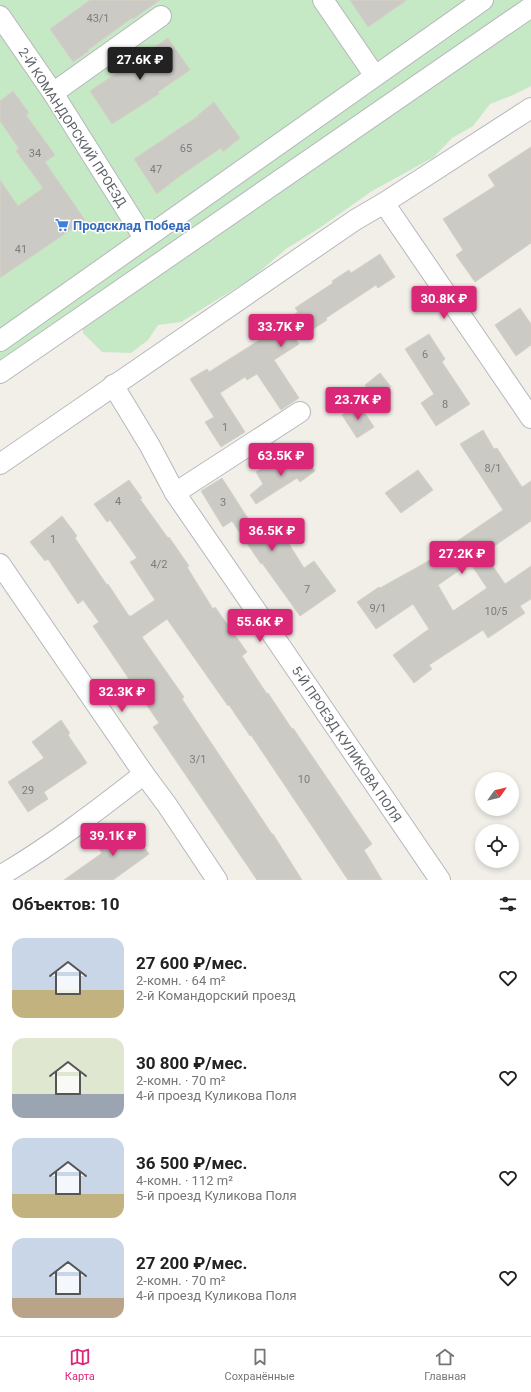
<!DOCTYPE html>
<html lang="ru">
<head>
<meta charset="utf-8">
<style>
  :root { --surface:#fff; --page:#f6f6f6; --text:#222; --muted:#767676; --line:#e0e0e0; --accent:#db2777 }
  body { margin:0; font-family:Roboto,sans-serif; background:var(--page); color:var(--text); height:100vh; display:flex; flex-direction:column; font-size:15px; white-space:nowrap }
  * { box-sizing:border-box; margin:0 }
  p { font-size:13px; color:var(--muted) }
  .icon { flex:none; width:22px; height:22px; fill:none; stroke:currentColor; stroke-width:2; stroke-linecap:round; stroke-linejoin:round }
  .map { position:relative; height:880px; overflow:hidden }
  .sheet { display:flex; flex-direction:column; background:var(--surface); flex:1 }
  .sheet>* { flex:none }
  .needle { width:26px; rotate:56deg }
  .buttons { position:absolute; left:475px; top:772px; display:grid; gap:8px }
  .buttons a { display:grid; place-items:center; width:44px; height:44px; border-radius:50%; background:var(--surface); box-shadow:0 2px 6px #0003; font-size:20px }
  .price { position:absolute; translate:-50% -34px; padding:0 9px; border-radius:4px; background:var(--accent); color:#fff; font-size:13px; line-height:26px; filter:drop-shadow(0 1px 2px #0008) }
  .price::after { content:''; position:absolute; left:50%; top:24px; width:12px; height:9px; margin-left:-6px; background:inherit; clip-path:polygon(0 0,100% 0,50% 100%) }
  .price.current { background:#222; color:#fff }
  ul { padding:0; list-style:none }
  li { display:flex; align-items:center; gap:12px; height:100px; padding:0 12px }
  li span { display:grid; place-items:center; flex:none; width:112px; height:80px; border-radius:12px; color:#555 }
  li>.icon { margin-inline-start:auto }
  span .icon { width:48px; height:48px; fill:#fffc; stroke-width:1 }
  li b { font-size:17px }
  h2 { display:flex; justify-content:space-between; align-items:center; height:48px; padding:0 12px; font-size:17px }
  .dock { display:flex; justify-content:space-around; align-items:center; height:56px; border-top:1px solid var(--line); background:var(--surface); font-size:11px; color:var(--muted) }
  .dock a { display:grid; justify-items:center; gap:2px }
  .dock .current { color:var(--accent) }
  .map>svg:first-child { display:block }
  .green { fill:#c5e8c5 }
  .building { fill:#cccac5; stroke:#d6d1c6; fill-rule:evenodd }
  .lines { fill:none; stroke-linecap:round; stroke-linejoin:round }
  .minor-casing { stroke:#b5b8bc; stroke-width:22 }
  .minor { stroke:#fff; stroke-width:20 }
  .labels { text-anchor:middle; stroke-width:3; stroke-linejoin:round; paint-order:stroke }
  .number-label { font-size:11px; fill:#7a7d7f }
  .street-label { font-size:13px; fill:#5f6368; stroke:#fff }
  .shop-label { font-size:13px; font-weight:bold; fill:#366cbe; stroke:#fff; text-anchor:start }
</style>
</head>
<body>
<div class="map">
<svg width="531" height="880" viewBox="0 0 531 880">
  <rect width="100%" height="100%" fill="#f1efe8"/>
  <polygon class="green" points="0,0 531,0 531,86 513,95 490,104 473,126 452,138 434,157 372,191 321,227 286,249 252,278 181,322 158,325 148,340 131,353 102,352 83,333 83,324 0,384"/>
  <g class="building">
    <polygon points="90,0 160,0 133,19 132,18 88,50 89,51 73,62 50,29"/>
    <polygon points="350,0 407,0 368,27"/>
    <polygon points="168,38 190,70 158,92 159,94 112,124 90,91 121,70 120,68 137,57 138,58"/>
    <polygon points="13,91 29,113 26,115 55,155 45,162 85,220 0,278 0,180 18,206 43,188 16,151 19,149 0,121 0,101"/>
    <polygon points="214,102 240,138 223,152 221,148 177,178 157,194 134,159 198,116 198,115"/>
    <polygon points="531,147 531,243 475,282 456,255 463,250 443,219 495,186 488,175"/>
    <polygon points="380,254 395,277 378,288 376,285 326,318 327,320 296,340 299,344 274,360 299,398 281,410 257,374 247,380 245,377 220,393 245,432 221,447 205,422 214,417 190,379 207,369 209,372 269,334 267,332 298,312 295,308 333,283 332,281 349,270 351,273"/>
    <polygon points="520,308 531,324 531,345 516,356 495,325"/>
    <polygon points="429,334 445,359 442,362 470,404 436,426 421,403 434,394 405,349"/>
    <polygon points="380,373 391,387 376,399 365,385"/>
    <polygon points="359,404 374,427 357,438 342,415"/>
    <path d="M483 430 494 449 497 448 522 487 531 481V521L484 553 505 584 531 566V599L520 606 525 613 488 638 483 630 429 665 432 669 414 683 393 655 429 629 413 604 376 629 357 602 379 587 380 588 425 563 503 510 460 444ZM470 563 487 588 453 611 438 585Z"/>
    <polygon points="302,454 315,471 300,482 297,478 256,504 250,495 263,484 256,472 273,461 279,472"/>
    <polygon points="418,470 433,490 401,513 385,493"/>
    <polygon points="222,478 256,531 274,520 304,568 314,561 336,591 300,616 262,563 261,564 232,521 223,527 201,491"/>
    <polygon points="129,480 142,498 140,499 168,538 169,537 189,566 187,567 213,609 215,607 247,652 242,656 267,694 268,693 292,729 293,728 372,844 364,850 382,880 348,880 251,735 250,736 229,705 228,706 167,619 142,637 184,697 182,699 272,834 273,834 302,880 257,880 153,727 159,723 93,626 99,622 83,600 78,604 48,559 45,561 30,542 62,516 77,536 75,538 107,585 108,584 129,616 131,616 155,600 130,562 137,558 110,520 107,522 94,504"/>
    <polygon points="61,720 70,733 68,735 87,763 44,792 48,799 28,812 8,782 44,758 32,742"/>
    <polygon points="127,823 149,854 113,880 64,880 102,853 96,845"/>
  </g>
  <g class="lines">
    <g class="minor-casing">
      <g id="minor">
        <polyline points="323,0 375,76"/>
        <polyline points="0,16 53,93 144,238"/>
        <polyline points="53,93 161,16"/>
        <polyline points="384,203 531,418"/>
        <polyline points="0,341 483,0"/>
        <polyline points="0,373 531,7"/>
        <polyline points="113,385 150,446 175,493 279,644 440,880"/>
        <polyline points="0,464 355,220 384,203 531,108"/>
        <polyline points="175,493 300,412"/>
        <polyline points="0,564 144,774 167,805 217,880"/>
        <path d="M0 876C51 846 98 810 144 774"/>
      </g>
    </g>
    <use href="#minor" class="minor"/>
  </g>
  <defs>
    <g id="supermarket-bare" transform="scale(1.08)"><path d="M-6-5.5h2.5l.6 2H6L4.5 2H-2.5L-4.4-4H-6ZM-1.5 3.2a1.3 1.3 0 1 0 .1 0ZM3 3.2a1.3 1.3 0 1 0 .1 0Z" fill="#3f7fe0" stroke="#fff" stroke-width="2.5" paint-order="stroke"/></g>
  </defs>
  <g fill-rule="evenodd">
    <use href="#supermarket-bare" x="62" y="225"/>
  </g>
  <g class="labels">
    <g class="number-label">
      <text x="98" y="22">43/1</text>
      <text x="186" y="152">65</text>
      <text x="35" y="157">34</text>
      <text x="156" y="173">47</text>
      <text x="21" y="253">41</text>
      <text x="425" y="358">6</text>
      <text x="445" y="408">8</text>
      <text x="225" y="431">1</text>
      <text x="493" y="472">8/1</text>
      <text x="118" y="505">4</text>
      <text x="223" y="506">3</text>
      <text x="53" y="543">1</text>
      <text x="159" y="568">4/2</text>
      <text x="307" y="593">7</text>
      <text x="378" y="612">9/1</text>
      <text x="496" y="615">10/5</text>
      <text x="198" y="763">3/1</text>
      <text x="304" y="783">10</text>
      <text x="28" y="794">29</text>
    </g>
    <g class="street-label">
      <text transform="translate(73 127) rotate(57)" y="5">2-Й КОМАНДОРСКИЙ ПРОЕЗД</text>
      <text transform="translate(347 744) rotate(56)" y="5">5-Й ПРОЕЗД КУЛИКОВА ПОЛЯ</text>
    </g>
    <g class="shop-label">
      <text x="73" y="230">Продсклад Победа</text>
    </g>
  </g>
</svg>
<div class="buttons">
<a><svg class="needle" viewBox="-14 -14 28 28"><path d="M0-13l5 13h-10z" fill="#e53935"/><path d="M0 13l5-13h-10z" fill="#767676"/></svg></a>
<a><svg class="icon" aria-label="locate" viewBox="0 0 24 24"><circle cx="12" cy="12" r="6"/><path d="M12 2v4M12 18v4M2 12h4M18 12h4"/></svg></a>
</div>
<b class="price current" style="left:140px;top:81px">27.6K ₽</b>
<b class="price" style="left:444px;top:320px">30.8K ₽</b>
<b class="price" style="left:281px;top:348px">33.7K ₽</b>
<b class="price" style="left:358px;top:421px">23.7K ₽</b>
<b class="price" style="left:281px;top:477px">63.5K ₽</b>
<b class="price" style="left:272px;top:552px">36.5K ₽</b>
<b class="price" style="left:462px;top:575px">27.2K ₽</b>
<b class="price" style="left:260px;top:643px">55.6K ₽</b>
<b class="price" style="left:122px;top:713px">32.3K ₽</b>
<b class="price" style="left:113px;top:857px">39.1K ₽</b>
</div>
<section class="sheet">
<h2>Объектов: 10<svg class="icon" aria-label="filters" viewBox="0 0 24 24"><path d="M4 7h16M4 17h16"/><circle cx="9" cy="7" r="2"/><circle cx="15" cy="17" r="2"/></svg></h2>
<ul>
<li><span style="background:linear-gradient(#c9d6e8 65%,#c2b280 0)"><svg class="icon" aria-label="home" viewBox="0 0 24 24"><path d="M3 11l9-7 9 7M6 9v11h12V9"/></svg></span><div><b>27 600 ₽/мес.</b><p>2-комн. · 64 m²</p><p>2-й Командорский проезд</p></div><svg class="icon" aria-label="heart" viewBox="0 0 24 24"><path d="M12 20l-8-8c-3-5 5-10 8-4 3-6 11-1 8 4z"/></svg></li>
<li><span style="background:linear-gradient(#dfe7d0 70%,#9aa5b1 0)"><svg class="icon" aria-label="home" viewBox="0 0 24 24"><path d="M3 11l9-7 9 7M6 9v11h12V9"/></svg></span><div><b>30 800 ₽/мес.</b><p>2-комн. · 70 m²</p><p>4-й проезд Куликова Поля</p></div><svg class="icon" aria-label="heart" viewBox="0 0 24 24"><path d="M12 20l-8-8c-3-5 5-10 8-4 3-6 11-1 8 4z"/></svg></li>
<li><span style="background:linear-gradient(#c9d6e8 70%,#c2b280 0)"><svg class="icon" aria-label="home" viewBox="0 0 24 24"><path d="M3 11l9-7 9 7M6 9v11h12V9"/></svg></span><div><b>36 500 ₽/мес.</b><p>4-комн. · 112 m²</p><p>5-й проезд Куликова Поля</p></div><svg class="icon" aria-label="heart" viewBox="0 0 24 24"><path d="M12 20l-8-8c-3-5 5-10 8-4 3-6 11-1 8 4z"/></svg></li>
<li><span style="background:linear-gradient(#c9d6e8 75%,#b9a48a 0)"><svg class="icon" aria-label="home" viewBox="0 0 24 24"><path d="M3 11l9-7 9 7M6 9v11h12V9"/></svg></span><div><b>27 200 ₽/мес.</b><p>2-комн. · 70 m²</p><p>4-й проезд Куликова Поля</p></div><svg class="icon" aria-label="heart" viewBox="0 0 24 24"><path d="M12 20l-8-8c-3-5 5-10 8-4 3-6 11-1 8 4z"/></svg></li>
</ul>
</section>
<nav class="dock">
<a class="current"><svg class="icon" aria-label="map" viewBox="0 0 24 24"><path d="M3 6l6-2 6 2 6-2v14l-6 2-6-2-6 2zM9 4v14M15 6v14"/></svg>Карта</a>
<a><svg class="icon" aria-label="saved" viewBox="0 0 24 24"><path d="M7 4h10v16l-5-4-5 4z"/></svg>Сохранённые</a>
<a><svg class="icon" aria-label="home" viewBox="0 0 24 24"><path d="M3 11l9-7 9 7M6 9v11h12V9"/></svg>Главная</a>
</nav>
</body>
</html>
